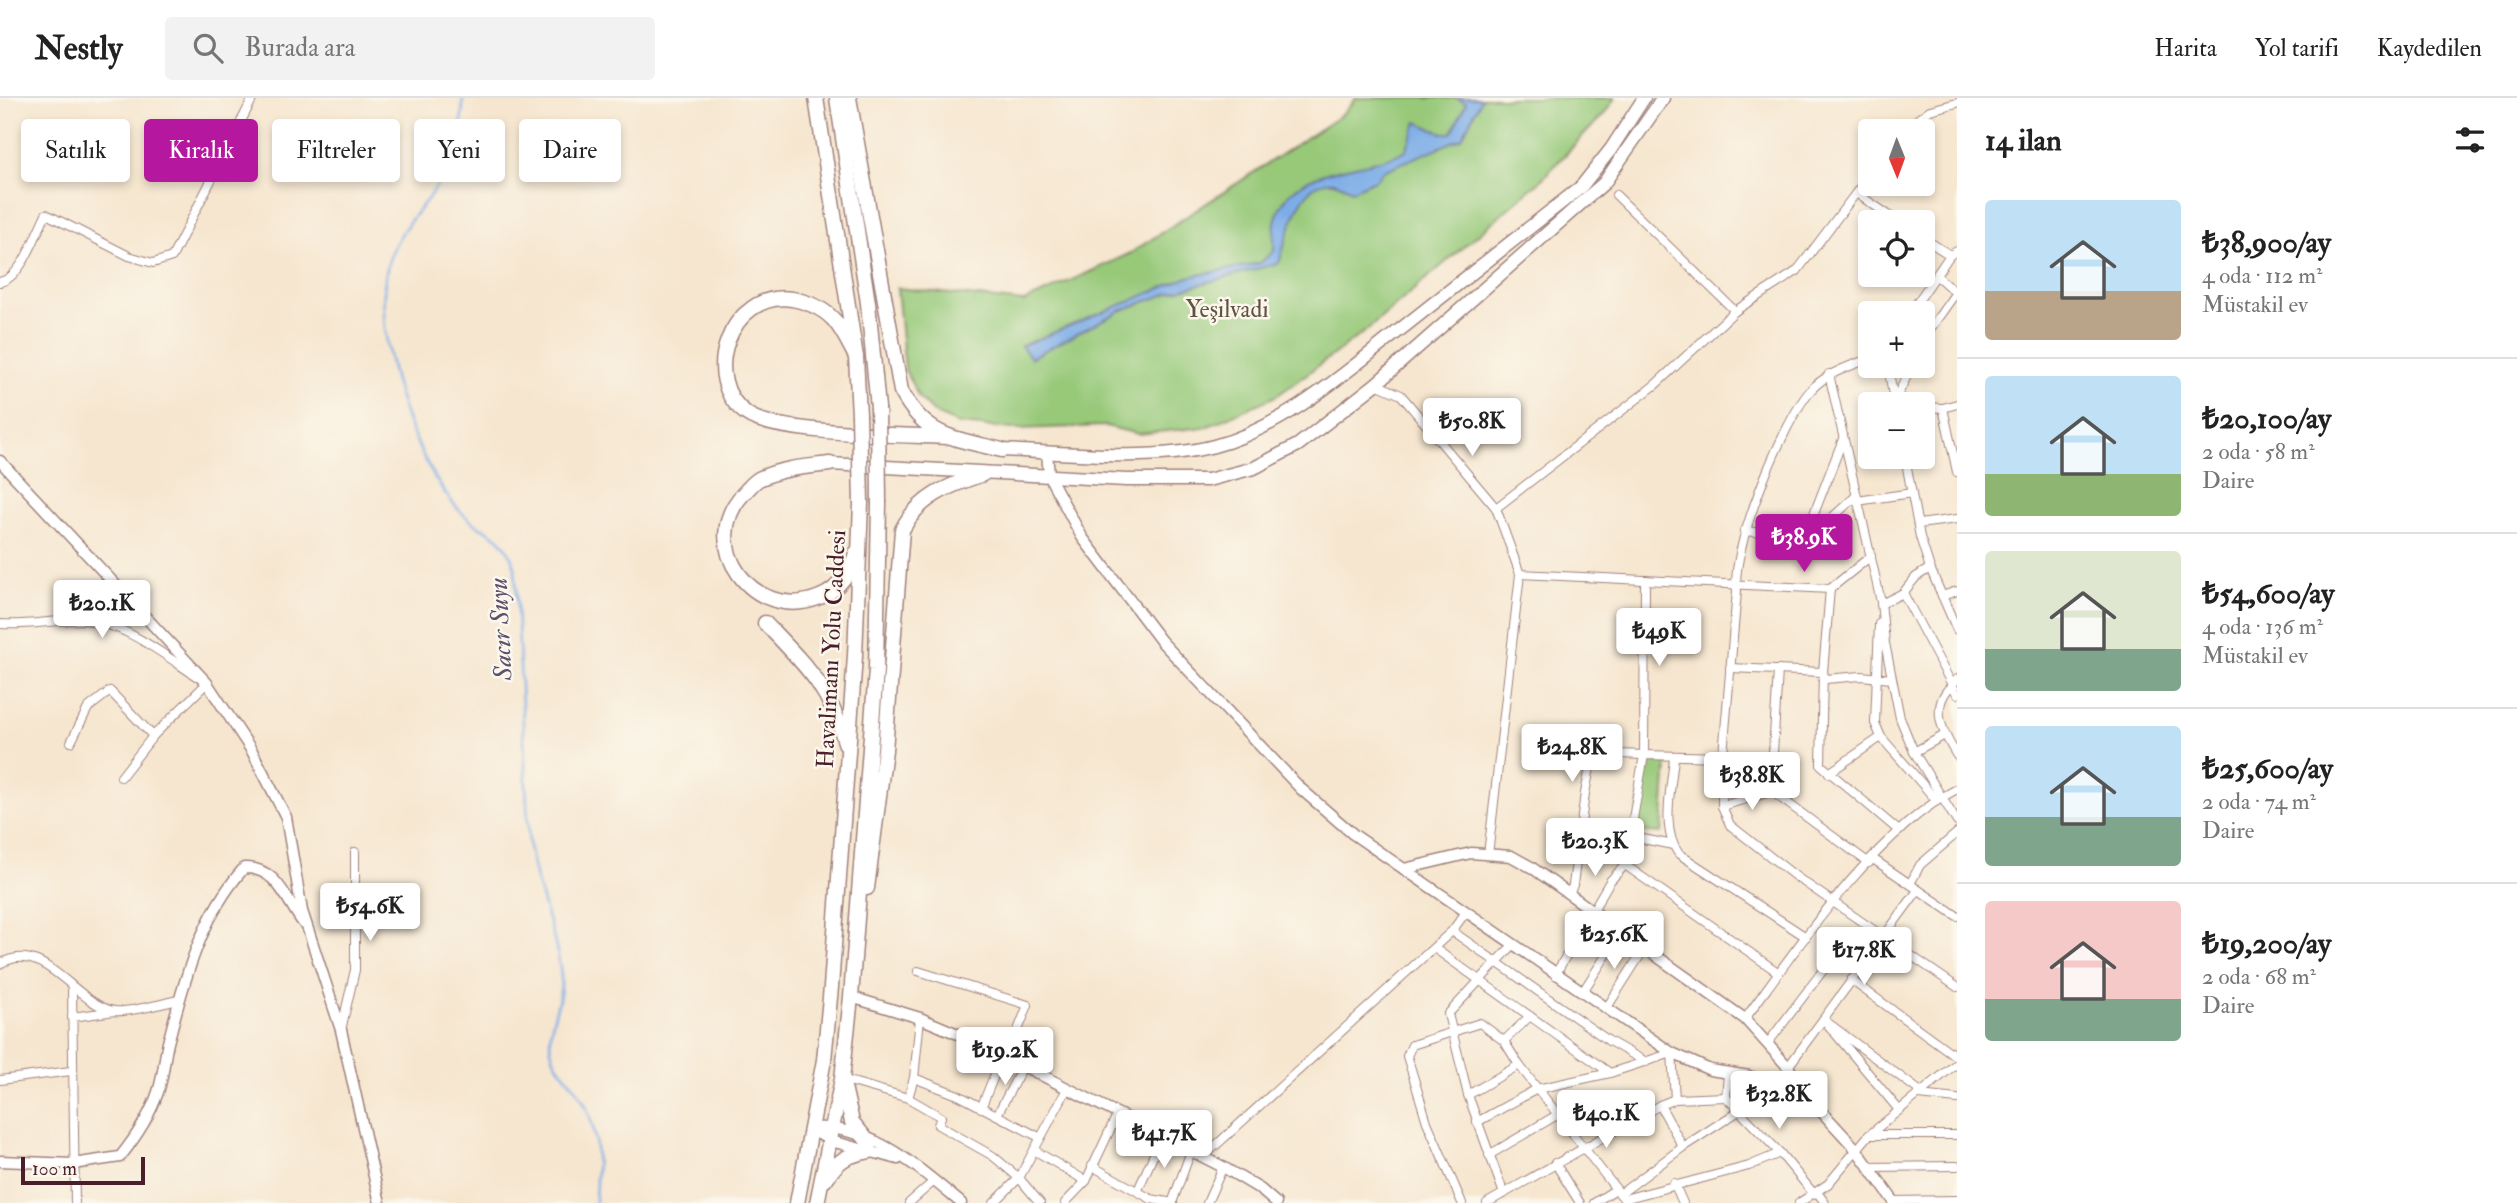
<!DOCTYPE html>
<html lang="tr">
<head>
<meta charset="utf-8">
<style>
  :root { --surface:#fff; --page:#f2f2f2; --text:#222; --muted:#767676; --line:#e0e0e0; --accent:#b5179e }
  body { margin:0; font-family:"IM FELL Double Pica",serif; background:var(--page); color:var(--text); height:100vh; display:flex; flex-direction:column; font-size:26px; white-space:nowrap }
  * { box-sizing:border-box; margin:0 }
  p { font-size:23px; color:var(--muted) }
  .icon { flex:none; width:38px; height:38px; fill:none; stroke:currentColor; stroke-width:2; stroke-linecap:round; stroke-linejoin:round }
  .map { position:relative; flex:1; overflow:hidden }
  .details { display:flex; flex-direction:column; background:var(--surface); width:560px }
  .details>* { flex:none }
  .hud { position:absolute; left:21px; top:21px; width:665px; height:63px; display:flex; gap:14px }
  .needle { width:46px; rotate:179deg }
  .fabs { position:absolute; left:1858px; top:21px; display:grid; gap:14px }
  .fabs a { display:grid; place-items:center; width:77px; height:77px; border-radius:7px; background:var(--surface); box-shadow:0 4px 10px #0003; font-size:35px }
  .scale { position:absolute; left:21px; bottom:18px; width:124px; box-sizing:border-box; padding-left:7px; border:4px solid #4a1f2b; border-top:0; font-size:19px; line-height:24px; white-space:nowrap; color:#4a1f2b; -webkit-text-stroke:5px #fbf7ec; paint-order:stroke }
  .price { position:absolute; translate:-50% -60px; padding:0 16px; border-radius:7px; background:#fff; color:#222; font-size:23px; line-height:46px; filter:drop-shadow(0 2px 4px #0008) }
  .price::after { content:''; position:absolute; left:50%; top:42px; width:21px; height:16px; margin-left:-10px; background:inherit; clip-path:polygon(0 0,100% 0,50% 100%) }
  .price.current { background:var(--accent); color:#fff }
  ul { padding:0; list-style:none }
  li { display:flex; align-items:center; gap:21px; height:175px; padding:0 28px }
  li+li { border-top:2px solid var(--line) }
  li span { display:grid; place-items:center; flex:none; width:196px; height:140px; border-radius:7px; color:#555 }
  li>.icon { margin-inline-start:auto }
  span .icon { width:84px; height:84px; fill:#fffc; stroke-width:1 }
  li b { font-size:30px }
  h2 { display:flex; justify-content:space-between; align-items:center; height:84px; padding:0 28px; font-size:30px }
  .tag { padding:0 24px; border-radius:7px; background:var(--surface); box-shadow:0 4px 10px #0003; font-size:24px; line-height:63px }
  .tag.current { background:var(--accent); color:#fff }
  header { display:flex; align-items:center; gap:42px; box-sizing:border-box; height:98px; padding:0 35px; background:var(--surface); border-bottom:2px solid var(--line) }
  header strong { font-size:33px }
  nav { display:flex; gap:38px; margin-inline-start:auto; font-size:24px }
  .search { width:490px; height:63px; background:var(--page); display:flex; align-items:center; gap:18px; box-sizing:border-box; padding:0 24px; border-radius:7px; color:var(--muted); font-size:26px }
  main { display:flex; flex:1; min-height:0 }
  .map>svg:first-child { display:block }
  .green { fill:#97c979; stroke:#707452; stroke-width:2 }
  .water { fill:#7dade7; stroke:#646689; stroke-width:2 }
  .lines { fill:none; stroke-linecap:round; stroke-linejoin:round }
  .stream { stroke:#7dade7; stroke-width:2.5 }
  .street-casing { stroke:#a0827d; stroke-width:10 }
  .secondary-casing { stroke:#a0827d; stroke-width:13 }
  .primary-casing { stroke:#a0827d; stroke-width:15 }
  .highway-casing { stroke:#a0827d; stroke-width:17 }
  .street { stroke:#fff; stroke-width:8 }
  .secondary { stroke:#fff; stroke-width:10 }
  .primary { stroke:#fff; stroke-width:12 }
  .highway { stroke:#fff; stroke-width:14 }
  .highway-bridge-casing { stroke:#a0827d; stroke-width:17; stroke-linecap:butt }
  .highway-bridge { stroke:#fff; stroke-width:14 }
  .labels { text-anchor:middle; stroke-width:5; stroke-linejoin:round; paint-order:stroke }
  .park-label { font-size:24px; fill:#615242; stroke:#fbf7ec }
  .street-label { font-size:24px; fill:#4a1f2b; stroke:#fbf7ec }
  .water-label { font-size:26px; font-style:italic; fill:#5c516d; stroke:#fbf7ec }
</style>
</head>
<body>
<header>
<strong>Nestly</strong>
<div class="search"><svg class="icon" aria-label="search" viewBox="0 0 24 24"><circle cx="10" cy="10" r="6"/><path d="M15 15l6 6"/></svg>Burada ara</div>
<nav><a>Harita</a><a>Yol tarifi</a><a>Kaydedilen</a></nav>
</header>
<main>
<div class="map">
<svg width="1957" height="1105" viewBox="0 0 1957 1105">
  <rect width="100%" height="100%" fill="#fbf7ec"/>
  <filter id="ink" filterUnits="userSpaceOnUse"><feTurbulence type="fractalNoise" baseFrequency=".0143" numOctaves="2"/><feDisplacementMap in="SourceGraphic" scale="14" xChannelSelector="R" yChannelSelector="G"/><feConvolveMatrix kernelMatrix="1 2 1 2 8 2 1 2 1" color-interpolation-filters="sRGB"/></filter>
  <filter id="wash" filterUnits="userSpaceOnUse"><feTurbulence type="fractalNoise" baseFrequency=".00686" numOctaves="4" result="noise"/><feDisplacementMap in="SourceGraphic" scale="28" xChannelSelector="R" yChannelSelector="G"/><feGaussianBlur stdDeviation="1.57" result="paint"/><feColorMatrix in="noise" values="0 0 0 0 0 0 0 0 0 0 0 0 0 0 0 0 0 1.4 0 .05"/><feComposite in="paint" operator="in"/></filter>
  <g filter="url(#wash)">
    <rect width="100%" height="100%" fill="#f6e6cf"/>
    <g class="green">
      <polygon points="1356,0 1615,0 1604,16 1541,82 1367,232 1278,297 1206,329 1138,336 1106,328 1014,331 959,326 937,317 919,300 905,272 897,190 1024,204 1129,156 1343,16"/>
      <polygon points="1654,663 1667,665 1662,735 1636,733 1644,674 1647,666"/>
    </g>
    <path class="water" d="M1457 0H1482L1462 40 1383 73 1377 81 1353 92C1347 90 1339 85 1333 84 1299 79 1287 142 1279 165L1172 194 1120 213 1031 260 1021 248 1188 179 1260 165 1274 153C1274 143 1273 129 1276 120 1294 63 1363 76 1406 52L1417 24 1442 35H1452L1466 5Z"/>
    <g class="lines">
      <path class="stream" d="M463 0C463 36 451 70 429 99 412 121 395 139 388 166 370 236 411 363 461 414 483 438 502 428 515 469L529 745C534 791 557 834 561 879 563 905 546 928 551 952 555 969 568 979 577 992 601 1029 597 1063 595 1105"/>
    </g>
  </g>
  <g filter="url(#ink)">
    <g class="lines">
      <g class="street-casing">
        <g id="street">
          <polyline points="1902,33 1930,12 1957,5"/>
          <polyline points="1856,95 1871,74"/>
          <polyline points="1923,140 1950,157 1957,153"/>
          <polyline points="1937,178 1954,193"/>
          <path d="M0 184C23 179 36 135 46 116L129 158 153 165 172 159 253 0"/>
          <polyline points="1735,213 1797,173 1856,95 1899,124"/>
          <polyline points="1910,215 1950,157"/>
          <polyline points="1923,241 1957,193"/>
          <path d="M1871 260C1848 269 1826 275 1810 293 1783 324 1729 455 1737 493L1722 668V708L1730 727 1795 778 1957 889"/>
          <polyline points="1888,268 1894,303"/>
          <polyline points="1829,276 1881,504 1885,545 1900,620 1914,654 1957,724"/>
          <polyline points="1376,286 1401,297 1496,410 1520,476"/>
          <polyline points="1894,304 1912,268"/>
          <polyline points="1894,304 1920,302 1922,306"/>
          <polyline points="1923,309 1943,310 1957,374"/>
          <polyline points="1943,310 1957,306"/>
          <polyline points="1905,359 1920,439 1930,470 1957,532"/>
          <polyline points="1857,403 1912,395"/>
          <polyline points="1496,410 1655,287 1735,213 1616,97"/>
          <polyline points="1919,426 1957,421"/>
          <polyline points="1744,433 1805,439 1815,435 1856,398"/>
          <polyline points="1805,439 1843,341"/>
          <polyline points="1830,491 1823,574 1821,667 1899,733"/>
          <polyline points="1903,495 1957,596"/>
          <polyline points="1942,498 1957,493"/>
          <polyline points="1881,506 1903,495 1916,479 1930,470"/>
          <path d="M0 526C27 528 53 522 81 522 122 523 163 556 196 578"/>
          <polyline points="1879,526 1875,625 1881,639 1937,703"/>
          <polyline points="1730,570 1823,574 1825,581 1861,578 1892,581"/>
          <polyline points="1778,572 1771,688 1778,698 1869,765"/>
          <path d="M1957 581C1954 586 1949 589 1946 594 1931 615 1946 640 1957 658"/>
          <polyline points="71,644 88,610 110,593 153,638"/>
          <polyline points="1914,654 1943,638"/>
          <path d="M1674 659C1672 687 1660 732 1679 756L1806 839"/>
          <polyline points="1723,659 1644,657 1625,767 1779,875"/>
          <polyline points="1829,675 1881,639"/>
          <polyline points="121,679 153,638 207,585"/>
          <polyline points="1722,708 1774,693"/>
          <polyline points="1628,738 1673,747"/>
          <polyline points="1488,757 1520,476 1830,491 1871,458"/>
          <polyline points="1873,761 1957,818"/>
          <polyline points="1910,786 1920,767 1957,735"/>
          <polyline points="1569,797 1573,787 1585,695 1593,655 1644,657 1645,482"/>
          <polyline points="1452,833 1609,943 1646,964"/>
          <polyline points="1434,850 1610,975"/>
          <path d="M0 866C44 839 75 906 114 913 129 915 163 905 179 902"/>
          <polyline points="918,873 1028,907 1007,960"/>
          <polyline points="1555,877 1610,783 1625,767"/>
          <polyline points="1851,882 1957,959"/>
          <polyline points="72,889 75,1105"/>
          <polyline points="1582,895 1621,834"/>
          <polyline points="1606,911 1644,851"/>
          <polyline points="72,919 115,913"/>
          <path d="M1745 921C1798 848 1877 732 1957 691"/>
          <polyline points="341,932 355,872 355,754"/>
          <polyline points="1504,943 1519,967 1627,1105"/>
          <polyline points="1768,945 1824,871"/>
          <polyline points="1788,969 1918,792"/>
          <polyline points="1728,977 1726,999 1780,1055 1814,1096"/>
          <polyline points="914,980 958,997 1039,1039"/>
          <polyline points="842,981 908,1000 914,980 920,920"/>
          <polyline points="0,982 71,973"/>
          <polyline points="1468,997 1519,967"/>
          <polyline points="1919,997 1957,1001"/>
          <polyline points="908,1000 941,1019 938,1027 993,1058 1019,1080 1067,991"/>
          <polyline points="1660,1007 1683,1049 1739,1013"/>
          <polyline points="981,1010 1002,958"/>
          <polyline points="1899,1012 1824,922 1921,994"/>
          <polyline points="997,1017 1023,968"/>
          <polyline points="1477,1024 1537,991 1610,975 1672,955 1675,1001"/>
          <polyline points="1869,1037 1957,1037"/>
          <polyline points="1034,1052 1086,1083"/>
          <polyline points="1489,1057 1557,1017"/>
          <polyline points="1203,1059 1452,833 1466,814"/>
          <polyline points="1555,1065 1580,1105"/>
          <polyline points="1092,1068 1151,1101 1173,1105"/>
          <polyline points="1868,1069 1957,1068"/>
          <polyline points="1674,1085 1683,1105"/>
          <polyline points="1138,1092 1162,1038"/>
          <polyline points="1817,1094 1825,1105"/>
          <polyline points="1504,1096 1468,997 1448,916 1514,846"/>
          <polyline points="1620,1096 1683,1049"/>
          <polyline points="1624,1101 1749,1068 1780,1055"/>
          <polyline points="1893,1103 1957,1102"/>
          <polyline points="909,1105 934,1083"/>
          <polyline points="994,1105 1019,1080 1040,1105"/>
          <polyline points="1065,1105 1086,1083 1118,1015"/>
          <polyline points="1172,1105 1191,1053"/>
          <polyline points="1207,1105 1223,1069"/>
          <polyline points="1462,1105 1427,1024 1407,958 1412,947 1480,925 1504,943 1530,918"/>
          <polyline points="1487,1105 1660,1007 1675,1001 1726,999"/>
          <polyline points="1594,1105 1616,1091"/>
          <polyline points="1799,1105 1828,1086 1869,1037 1957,965"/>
        </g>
      </g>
      <g class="secondary-casing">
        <g id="secondary">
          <polyline points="1047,354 1049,378 1082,439 1161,543 1301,691 1353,736 1672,955 1710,972 1749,978 1810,1001"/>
          <polyline points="0,363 207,585 252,653 286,719 302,813 341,932 380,1105"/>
          <polyline points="1404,771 1471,755 1511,758 1531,769 1745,921 1788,969 1810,1001 1856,1051 1895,1105"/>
          <polyline points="851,899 920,920 972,942 1223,1069 1260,1091 1276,1105"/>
          <path d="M812 1030C870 1025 920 1071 961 1105"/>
          <polyline points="812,1032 831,1043 898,1061"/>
          <path d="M0 1063 73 1066 120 1059C136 1039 150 1018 158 994 164 977 164 958 169 941 185 879 201 819 244 770 278 769 286 803 304 826"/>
        </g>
      </g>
      <g class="primary-casing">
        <g id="primary">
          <path d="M1002 352C1065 355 1154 364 1214 348 1286 329 1348 272 1406 227 1464 181 1523 135 1581 89L1611 51 1644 0"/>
          <polyline points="830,366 1126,382 1208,382 1254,370 1298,347 1376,286 1604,85 1663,0"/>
        </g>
      </g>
      <g class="highway-casing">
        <g id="highway">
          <polyline points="816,0 856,259 859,317"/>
          <polyline points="837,0 868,205 878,310"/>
          <path d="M849 0 901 293C926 340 954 340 1002 352"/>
          <path d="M856 259C849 246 843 232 834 222 823 210 808 204 792 201 730 192 698 282 747 316 774 336 907 337 946 339"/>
          <path d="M830 366C807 369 782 370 761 380 755 382 750 389 745 394 695 444 753 527 820 499 838 492 851 474 856 455"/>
          <path d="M765 525C807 569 829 588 846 647"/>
          <path d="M867 790 885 652 902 432C918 399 950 387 983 376"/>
          <polyline points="844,989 852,1024 866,1041"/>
          <path d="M825 1082C838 1062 846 1057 870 1053"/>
          <polyline points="797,1105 824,962 831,889 855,558 861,405"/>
          <polyline points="817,1105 842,981 851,899 876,572 879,405"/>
        </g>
      </g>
      <use href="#street" class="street"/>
      <use href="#secondary" class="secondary"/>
      <use href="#primary" class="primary"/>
      <use href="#highway" class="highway"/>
      <g class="highway-bridge-casing">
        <g id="highway-bridge">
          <polyline points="878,310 879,405"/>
          <polyline points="859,317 861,405"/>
        </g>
      </g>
      <use href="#highway-bridge" class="highway-bridge"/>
    </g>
  </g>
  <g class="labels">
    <g class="park-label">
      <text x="1227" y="219">Yeşilvadi</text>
    </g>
    <g class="street-label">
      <text transform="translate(831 551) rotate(-87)" y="8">Havalimanı Yolu Caddesi</text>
    </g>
    <g class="water-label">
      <text transform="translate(500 531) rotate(-93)" y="9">Sacır Suyu</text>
    </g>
  </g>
</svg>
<div class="fabs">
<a><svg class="needle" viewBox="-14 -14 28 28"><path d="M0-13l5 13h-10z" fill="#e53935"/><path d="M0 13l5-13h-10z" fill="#767676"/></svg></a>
<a><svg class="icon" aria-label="locate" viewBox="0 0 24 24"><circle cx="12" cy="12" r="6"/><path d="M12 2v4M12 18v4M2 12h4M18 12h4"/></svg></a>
<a>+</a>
<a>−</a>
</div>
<div class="scale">100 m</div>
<b class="price" style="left:1472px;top:360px">₺50.8K</b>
<b class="price current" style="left:1804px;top:476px">₺38.9K</b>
<b class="price" style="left:102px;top:542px">₺20.1K</b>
<b class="price" style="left:1659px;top:570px">₺49K</b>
<b class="price" style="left:1572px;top:686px">₺24.8K</b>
<b class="price" style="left:1752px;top:714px">₺38.8K</b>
<b class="price" style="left:1595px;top:780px">₺20.3K</b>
<b class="price" style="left:370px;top:845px">₺54.6K</b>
<b class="price" style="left:1614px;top:873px">₺25.6K</b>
<b class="price" style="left:1864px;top:889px">₺17.8K</b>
<b class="price" style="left:1005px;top:989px">₺19.2K</b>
<b class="price" style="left:1779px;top:1033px">₺32.8K</b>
<b class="price" style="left:1606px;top:1052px">₺40.1K</b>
<b class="price" style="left:1164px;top:1072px">₺41.7K</b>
<div class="hud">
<a class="tag">Satılık</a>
<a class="tag current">Kiralık</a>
<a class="tag">Filtreler</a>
<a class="tag">Yeni</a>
<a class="tag">Daire</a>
</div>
</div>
<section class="details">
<h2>14 ilan<svg class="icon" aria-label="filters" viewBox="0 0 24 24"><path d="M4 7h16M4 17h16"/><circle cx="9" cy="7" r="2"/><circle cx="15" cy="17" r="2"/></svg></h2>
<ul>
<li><span style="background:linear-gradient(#bfe0f5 65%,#b9a48a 0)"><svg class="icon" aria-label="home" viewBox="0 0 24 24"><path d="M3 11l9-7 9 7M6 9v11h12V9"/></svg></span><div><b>₺38,900/ay</b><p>4 oda · 112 m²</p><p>Müstakil ev</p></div></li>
<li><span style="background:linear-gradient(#bfe0f5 70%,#8fb573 0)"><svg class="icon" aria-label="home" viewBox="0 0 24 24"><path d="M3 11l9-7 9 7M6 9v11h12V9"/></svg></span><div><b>₺20,100/ay</b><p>2 oda · 58 m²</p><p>Daire</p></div></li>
<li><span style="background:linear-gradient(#dfe7d0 70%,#7fa58c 0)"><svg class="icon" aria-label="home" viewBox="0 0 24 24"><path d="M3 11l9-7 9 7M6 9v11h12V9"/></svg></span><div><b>₺54,600/ay</b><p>4 oda · 136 m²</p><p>Müstakil ev</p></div></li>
<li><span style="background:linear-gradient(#bfe0f5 65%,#7fa58c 0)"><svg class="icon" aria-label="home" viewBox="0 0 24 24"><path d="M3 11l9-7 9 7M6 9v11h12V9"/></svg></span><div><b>₺25,600/ay</b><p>2 oda · 74 m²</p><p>Daire</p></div></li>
<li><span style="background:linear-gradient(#f6c9c9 70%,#7fa58c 0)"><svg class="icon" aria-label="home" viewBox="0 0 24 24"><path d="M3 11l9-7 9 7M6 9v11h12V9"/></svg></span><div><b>₺19,200/ay</b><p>2 oda · 68 m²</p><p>Daire</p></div></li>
</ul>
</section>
</main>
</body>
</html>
